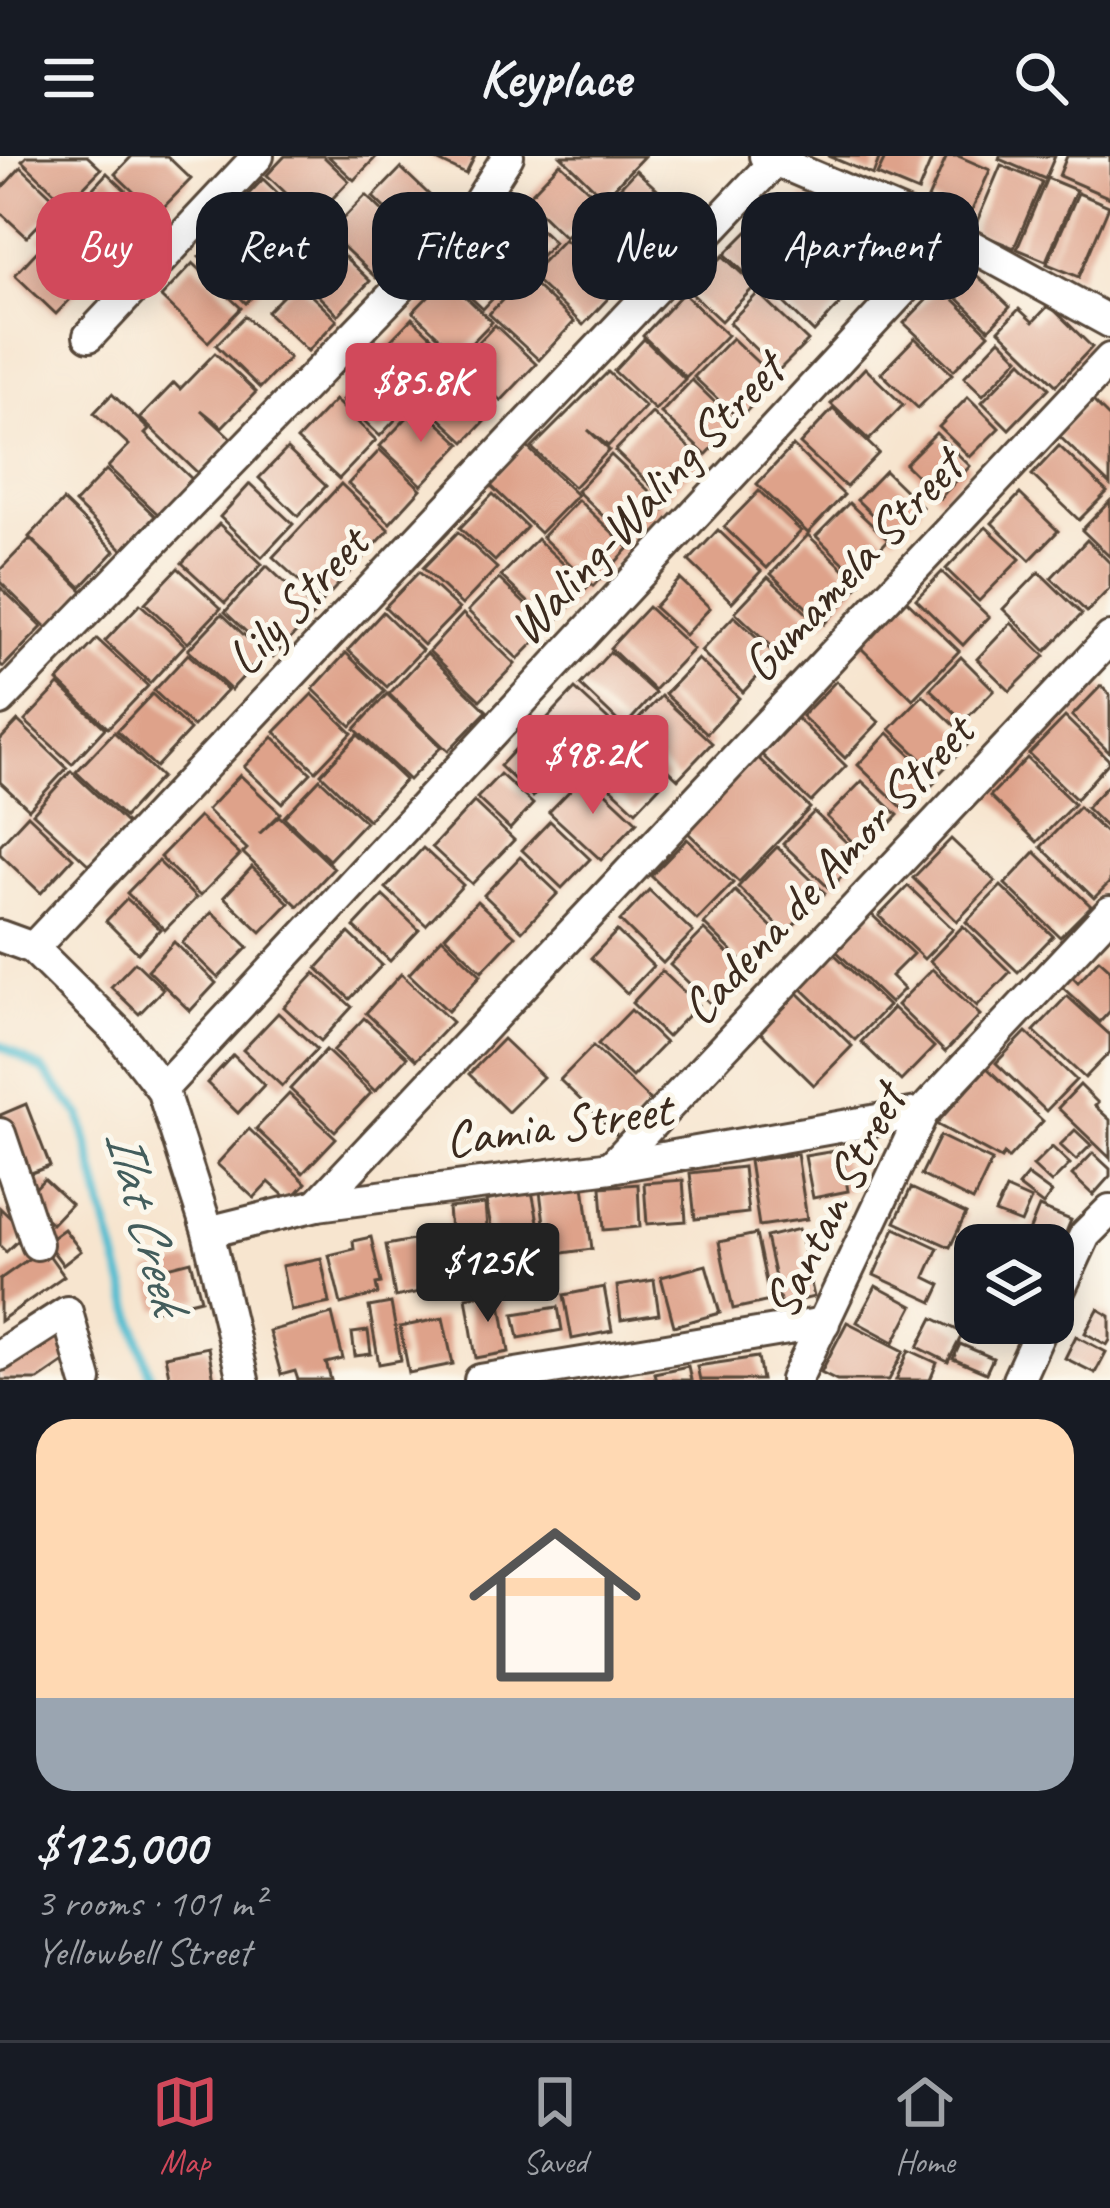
<!DOCTYPE html>
<html lang="en">
<head>
<meta charset="utf-8">
<style>
  :root { --surface:#171b24; --page:#242831; --text:#f1f3f6; --muted:#9ea1a6; --line:#363941; --accent:#d1495b }
  body { margin:0; font-family:Caveat,sans-serif; background:var(--page); color:var(--text); height:100vh; display:flex; flex-direction:column; font-size:45px; white-space:nowrap }
  * { box-sizing:border-box; margin:0 }
  p { font-size:39px; color:var(--muted) }
  .icon { flex:none; width:66px; height:66px; fill:none; stroke:currentColor; stroke-width:2; stroke-linecap:round; stroke-linejoin:round }
  .map { position:relative; height:1224px; overflow:hidden }
  .sheet { display:flex; flex-direction:column; background:var(--surface); flex:1 }
  .sheet>* { flex:none }
  .banner { position:absolute; left:36px; top:36px; width:1038px; height:108px; display:flex; gap:24px }
  .tools { position:absolute; left:954px; top:1068px; display:grid; gap:24px }
  .tools a { display:grid; place-items:center; width:120px; height:120px; border-radius:24px; background:var(--surface); box-shadow:0 6px 30px #0003; font-size:60px }
  .price { position:absolute; translate:-50% -102px; padding:0 27px; border-radius:12px; background:var(--accent); color:#fff; font-size:39px; line-height:78px; filter:drop-shadow(0 3px 6px #0008) }
  .price::after { content:''; position:absolute; left:50%; top:72px; width:36px; height:27px; margin-left:-18px; background:inherit; clip-path:polygon(0 0,100% 0,50% 100%) }
  .price.selected { background:#222; color:#fff }
  ul { padding:0; list-style:none }
  li { display:grid; align-content:center; gap:24px; height:636px; padding:0 36px }
  li+li { border-top:3px solid var(--line) }
  li span { display:grid; place-items:center; height:372px; border-radius:36px; color:#555 }
  li>.icon { margin-inline-start:auto }
  span .icon { width:216px; height:216px; fill:#fffc; stroke-width:1 }
  li b { font-size:51px }
  .chip { padding:0 42px; border-radius:36px; background:var(--surface); box-shadow:0 6px 30px #0003; font-size:42px; line-height:108px }
  .chip.selected { background:var(--accent); color:#fff }
  header { display:flex; justify-content:space-between; align-items:center; height:156px; padding:0 36px; background:var(--surface); font-size:54px; font-weight:800 }
  .dock { display:flex; justify-content:space-around; align-items:center; height:168px; border-top:3px solid var(--line); background:var(--surface); font-size:33px; color:var(--muted) }
  .dock a { display:grid; justify-items:center; gap:6px }
  .dock .selected { color:var(--accent) }
  .map>svg:first-child { display:block }
  .lines { fill:none; stroke-linecap:round; stroke-linejoin:round }
  .stream { stroke:#53bdd0; stroke-width:9 }
  .building { fill:#dea28a }
  .minor-casing { stroke:#574639; stroke-width:36 }
  .minor { stroke:#fff; stroke-width:30 }
  .labels { text-anchor:middle; stroke-width:10; stroke-linejoin:round; paint-order:stroke }
  .street-label { font-size:51px; fill:#3b2a1e; stroke:#fbf7ec }
  .water-label { font-size:54px; font-style:italic; fill:#435d5c; stroke:#fbf7ec }
</style>
</head>
<body>
<header><svg class="icon" aria-label="menu" viewBox="0 0 24 24"><path d="M4 6h16M4 12h16M4 18h16"/></svg>Keyplace<svg class="icon" aria-label="search" viewBox="0 0 24 24"><circle cx="10" cy="10" r="6"/><path d="M15 15l6 6"/></svg></header>
<div class="map">
<svg width="1110" height="1224" viewBox="0 0 1110 1224">
  <rect width="100%" height="100%" fill="#fbf7ec"/>
  <filter id="ink" filterUnits="userSpaceOnUse"><feTurbulence type="fractalNoise" baseFrequency=".00833" numOctaves="2"/><feDisplacementMap in="SourceGraphic" scale="24" xChannelSelector="R" yChannelSelector="G"/><feConvolveMatrix kernelMatrix="1 2 1 2 8 2 1 2 1" color-interpolation-filters="sRGB"/></filter>
  <filter id="wash" filterUnits="userSpaceOnUse"><feTurbulence type="fractalNoise" baseFrequency=".004" numOctaves="4" result="noise"/><feDisplacementMap in="SourceGraphic" scale="48" xChannelSelector="R" yChannelSelector="G"/><feGaussianBlur stdDeviation="2.7" result="paint"/><feColorMatrix in="noise" values="0 0 0 0 0 0 0 0 0 0 0 0 0 0 0 0 0 1.4 0 .05"/><feComposite in="paint" operator="in"/></filter>
  <g filter="url(#wash)">
    <rect width="100%" height="100%" fill="#f7e5cf"/>
    <g class="lines">
      <polyline class="stream" points="0,889 43,914 81,960 107,1068 151,1224"/>
    </g>
    <g id="blocks">
      <g class="building">
        <polygon points="27,0 87,0 101,13 67,48 22,5"/>
        <polygon points="132,0 167,0 191,23 157,58 115,18"/>
        <polygon points="285,0 323,0 349,25 313,63 267,19"/>
        <polygon points="328,0 377,0 354,24"/>
        <polygon points="428,0 475,0 466,18"/>
        <polygon points="561,0 644,0 604,42"/>
        <polygon points="828,0 880,0 873,19"/>
        <polygon points="886,0 933,0 918,36 877,19"/>
        <polygon points="947,0 958,0 990,14 969,61 928,43"/>
        <polygon points="1000,0 1055,0 1045,23 999,3"/>
        <polygon points="1067,0 1110,0 1110,42 1059,20"/>
        <polygon points="560,7 599,44 565,81 526,43"/>
        <polygon points="1001,9 1042,26 1014,92 973,75"/>
        <polygon points="21,11 59,47 27,81 0,56 0,34"/>
        <polygon points="401,12 442,51 414,80 373,41"/>
        <polygon points="636,14 680,55 652,85 608,44"/>
        <polygon points="107,17 156,63 119,102 71,56"/>
        <polygon points="1047,22 1076,34 1046,105 1017,93"/>
        <polygon points="263,23 315,73 280,109 229,59"/>
        <polygon points="1078,37 1109,50 1079,121 1047,108"/>
        <polygon points="366,39 413,84 376,122 329,77"/>
        <polygon points="805,41 831,67 795,105 768,80"/>
        <polygon points="602,48 646,90 614,125 570,84"/>
        <polygon points="516,50 554,86 525,117 487,81"/>
        <polygon points="64,55 112,100 87,128 39,83"/>
        <polygon points="232,66 280,111 246,147 199,101"/>
        <polygon points="752,71 793,110 767,138 725,98"/>
        <polygon points="848,72 883,106 850,140 815,107"/>
        <polygon points="564,83 617,133 583,169 530,119"/>
        <polygon points="327,84 370,125 338,159 295,117"/>
        <polygon points="482,85 516,118 483,153 448,120"/>
        <polygon points="41,91 83,130 56,158 15,119"/>
        <polygon points="723,100 755,130 721,165 689,135"/>
        <polygon points="193,107 241,152 208,186 161,141"/>
        <polygon points="965,108 1010,151 989,173 945,130"/>
        <polygon points="807,110 843,145 814,176 778,141"/>
        <polygon points="525,120 574,166 539,204 489,158"/>
        <polygon points="446,122 492,166 459,200 413,156"/>
        <polygon points="297,126 337,164 308,195 267,156"/>
        <polygon points="940,130 989,178 954,214 904,167"/>
        <polygon points="683,137 727,179 686,221 643,180"/>
        <polygon points="758,137 808,185 778,215 729,167"/>
        <polygon points="1049,149 1092,191 1056,229 999,174 1019,153 1033,166"/>
        <polygon points="245,160 289,202 260,232 216,189"/>
        <polygon points="412,162 455,203 418,242 375,201"/>
        <polygon points="495,169 536,208 501,245 460,206"/>
        <polygon points="732,182 776,224 739,263 694,221"/>
        <polygon points="915,182 952,218 918,252 881,217"/>
        <polygon points="644,183 685,223 655,254 614,215"/>
        <polygon points="1000,183 1019,202 983,239 964,221"/>
        <polygon points="215,197 256,236 222,271 201,254 232,283 199,318 140,262 174,227 180,233"/>
        <polygon points="1022,205 1049,232 1009,273 982,246"/>
        <polygon points="375,209 413,245 380,280 342,244"/>
        <polygon points="452,211 497,252 465,286 420,244"/>
        <polygon points="865,212 903,249 869,284 831,248"/>
        <polygon points="608,216 645,251 608,290 588,274 609,294 574,331 532,292"/>
        <polygon points="692,224 736,267 706,299 661,257"/>
        <polygon points="112,238 149,274 145,278 194,325 160,360 108,311 129,289 94,257"/>
        <polygon points="968,241 999,272 970,301 939,271"/>
        <polygon points="1091,243 1110,262 1110,329 1057,278"/>
        <polygon points="335,244 376,284 339,323 297,284"/>
        <polygon points="419,249 461,288 422,329 380,290"/>
        <polygon points="833,253 879,297 846,331 800,288"/>
        <polygon points="652,257 702,304 665,343 615,295"/>
        <polygon points="936,277 970,310 940,342 905,308"/>
        <polygon points="525,289 577,339 540,377 488,327"/>
        <polygon points="793,290 844,339 808,377 757,328"/>
        <polygon points="1059,290 1107,336 1079,364 1032,319"/>
        <polygon points="287,293 326,330 298,360 259,322"/>
        <polygon points="380,294 421,333 390,367 348,328"/>
        <polygon points="611,299 666,351 631,387 577,335"/>
        <polygon points="106,314 155,360 123,394 75,347"/>
        <polygon points="885,315 922,351 894,380 857,344"/>
        <polygon points="250,328 293,368 262,401 220,361"/>
        <polygon points="341,328 389,374 322,446 273,401"/>
        <polygon points="759,335 801,375 767,412 724,371"/>
        <polygon points="493,338 527,371 495,405 460,372"/>
        <polygon points="1020,338 1058,375 1030,404 992,367"/>
        <polygon points="578,344 629,392 593,430 542,381"/>
        <polygon points="63,345 115,395 81,431 29,381"/>
        <polygon points="1110,345 1110,401 1082,374"/>
        <polygon points="849,347 888,384 855,418 816,380"/>
        <polygon points="219,368 262,408 225,447 182,407"/>
        <polygon points="986,371 1020,403 979,445 946,413"/>
        <polygon points="718,374 761,415 732,446 689,405"/>
        <polygon points="458,376 497,412 462,449 423,412"/>
        <polygon points="808,379 860,428 824,468 771,418"/>
        <polygon points="30,383 84,436 48,473 0,426 0,414"/>
        <polygon points="537,383 588,431 552,469 501,420"/>
        <polygon points="1087,384 1110,407 1110,432 1087,456 1051,422"/>
        <polygon points="267,410 316,456 273,501 225,456"/>
        <polygon points="178,412 221,452 188,487 145,447"/>
        <polygon points="419,416 459,453 424,489 385,451"/>
        <polygon points="942,416 989,461 963,489 916,443"/>
        <polygon points="1039,416 1082,458 1046,495 1003,453"/>
        <polygon points="768,421 813,463 780,498 735,456"/>
        <polygon points="499,423 549,471 518,503 468,455"/>
        <polygon points="680,423 710,452 685,479 654,451"/>
        <polygon points="0,431 42,471 3,511 0,508"/>
        <polygon points="905,443 959,495 913,543 859,490"/>
        <polygon points="140,448 185,489 150,527 105,485"/>
        <polygon points="648,451 693,493 654,534 610,492"/>
        <polygon points="383,456 422,494 387,531 348,494"/>
        <polygon points="222,458 264,498 231,534 188,494"/>
        <polygon points="463,458 515,508 480,544 429,495"/>
        <polygon points="734,460 777,500 743,536 701,495"/>
        <polygon points="1011,467 1045,500 1010,535 977,503"/>
        <polygon points="97,483 148,530 108,572 58,525"/>
        <polygon points="610,496 655,537 624,571 580,529"/>
        <polygon points="346,497 385,535 351,570 313,533"/>
        <polygon points="427,497 487,555 448,595 389,538"/>
        <polygon points="188,498 227,534 193,571 154,535"/>
        <polygon points="961,501 994,534 964,565 930,533"/>
        <polygon points="698,503 739,542 707,577 665,538"/>
        <polygon points="836,525 879,566 845,602 802,560"/>
        <polygon points="59,529 105,572 72,608 25,565"/>
        <polygon points="1101,530 1110,539 1110,597 1072,560"/>
        <polygon points="575,533 617,572 584,607 542,568"/>
        <polygon points="152,538 190,574 156,611 117,575"/>
        <polygon points="312,538 352,577 316,615 275,576"/>
        <polygon points="387,538 441,591 409,624 355,573"/>
        <polygon points="923,539 971,585 938,619 890,573"/>
        <polygon points="661,540 712,587 678,623 627,575"/>
        <polygon points="1065,561 1110,605 1076,643 1029,598"/>
        <polygon points="797,562 846,610 811,646 762,599"/>
        <polygon points="18,565 67,612 29,653 0,626 0,584"/>
        <polygon points="534,573 567,605 533,641 500,610"/>
        <polygon points="114,576 161,621 124,661 76,616"/>
        <polygon points="888,577 937,624 907,656 858,609"/>
        <polygon points="622,578 668,621 636,655 590,612"/>
        <polygon points="358,579 405,624 368,664 321,618"/>
        <polygon points="273,581 311,617 282,647 244,611"/>
        <polygon points="756,600 810,652 739,726 684,673"/>
        <polygon points="1027,602 1074,648 1037,686 990,640"/>
        <polygon points="71,615 127,668 89,709 33,657"/>
        <polygon points="500,618 533,648 510,673 477,642"/>
        <polygon points="586,618 637,666 601,704 549,656"/>
        <polygon points="240,619 280,657 259,678 279,660 334,712 298,750 243,697 247,693 207,654"/>
        <polygon points="320,623 365,666 329,704 284,661"/>
        <polygon points="862,625 898,659 863,696 827,661"/>
        <polygon points="1110,627 1110,675 1086,652"/>
        <polygon points="474,646 514,684 472,728 432,691"/>
        <polygon points="1079,651 1110,681 1110,726 1094,742 1041,691"/>
        <polygon points="814,656 861,700 830,733 783,688"/>
        <polygon points="28,659 73,702 41,737 0,698 0,689"/>
        <polygon points="199,661 240,699 200,740 160,701"/>
        <polygon points="550,665 590,703 562,732 522,694"/>
        <polygon points="687,683 733,727 697,764 651,720"/>
        <polygon points="951,683 995,725 957,765 913,722"/>
        <polygon points="777,691 825,737 786,777 738,731"/>
        <polygon points="423,692 463,729 426,769 386,732"/>
        <polygon points="1035,696 1091,750 1060,781 1005,728"/>
        <polygon points="520,701 558,737 522,775 484,739"/>
        <polygon points="158,705 196,742 165,774 127,737"/>
        <polygon points="252,711 289,747 261,776 224,741"/>
        <polygon points="908,730 953,773 924,803 879,760"/>
        <polygon points="1001,730 1053,780 1018,816 966,766"/>
        <polygon points="649,734 693,776 663,807 620,765"/>
        <polygon points="735,735 780,779 749,812 704,768"/>
        <polygon points="383,740 419,774 390,805 354,771"/>
        <polygon points="127,743 160,773 138,797 106,765"/>
        <polygon points="477,745 515,780 482,815 445,780"/>
        <polygon points="212,756 248,791 218,822 182,787"/>
        <polygon points="870,757 913,798 891,820 904,833 890,847 835,794"/>
        <polygon points="963,770 1010,816 977,850 930,805"/>
        <polygon points="704,774 746,815 713,850 670,809"/>
        <polygon points="617,775 653,810 627,837 591,802"/>
        <polygon points="349,777 382,809 350,843 317,812"/>
        <polygon points="442,782 481,819 448,855 409,818"/>
        <polygon points="174,786 216,827 190,855 148,814"/>
        <polygon points="832,796 888,850 855,884 799,830"/>
        <polygon points="1099,803 1110,813 1110,855 1100,866 1060,829 1070,818 1078,826"/>
        <polygon points="135,806 163,833 139,858 111,831"/>
        <polygon points="932,813 980,859 945,896 897,849"/>
        <polygon points="662,815 698,849 667,881 632,847"/>
        <polygon points="315,817 352,851 321,885 284,851"/>
        <polygon points="401,818 452,866 416,904 366,857"/>
        <polygon points="795,834 852,890 814,929 757,873"/>
        <polygon points="1067,840 1110,879 1110,896 1085,922 1034,875"/>
        <polygon points="893,852 934,891 901,925 861,886"/>
        <polygon points="631,854 665,887 632,921 598,888"/>
        <polygon points="278,857 317,893 282,930 243,894"/>
        <polygon points="364,862 407,901 375,935 333,895"/>
        <polygon points="1026,876 1076,924 1046,955 996,907"/>
        <polygon points="503,883 543,921 508,956 469,918"/>
        <polygon points="593,890 651,945 618,980 560,924"/>
        <polygon points="326,894 371,937 335,975 290,933"/>
        <polygon points="233,899 264,929 238,957 207,927"/>
        <polygon points="987,912 1043,965 1008,1003 1004,998 1001,1003 936,968"/>
        <polygon points="1080,929 1098,947 1095,950 1110,964 1110,1002 1058,952"/>
        <polygon points="289,938 336,982 303,1017 256,973"/>
        <polygon points="26,948 50,1010 23,1020 0,959"/>
        <polygon points="249,973 306,1027 290,1045 269,1026 254,1042 217,1008"/>
        <polygon points="1075,974 1091,989 1076,1004 1060,989"/>
        <polygon points="940,980 992,1005 973,1045 921,1019"/>
        <polygon points="1052,991 1070,1008 1051,1027 1033,1010"/>
        <polygon points="841,994 848,1035 813,1042 805,1000"/>
        <polygon points="1093,997 1110,1013 1110,1020 1093,1039 1072,1019"/>
        <polygon points="797,998 807,1063 759,1070 749,1005"/>
        <polygon points="743,1011 748,1057 695,1063 690,1017"/>
        <polygon points="1027,1019 1052,1037 1043,1049 1018,1030"/>
        <polygon points="44,1023 71,1048 52,1068 24,1044"/>
        <polygon points="683,1024 686,1065 647,1068 644,1027"/>
        <polygon points="638,1028 640,1071 604,1074 601,1031"/>
        <polygon points="584,1029 592,1093 548,1099 540,1035"/>
        <polygon points="911,1032 966,1058 950,1091 895,1066"/>
        <polygon points="1006,1033 1031,1044 1021,1067 995,1057"/>
        <polygon points="532,1035 541,1081 495,1091 486,1045"/>
        <polygon points="485,1048 490,1107 453,1110 448,1052"/>
        <polygon points="1039,1051 1071,1064 1053,1108 1053,1089 1024,1088"/>
        <polygon points="0,1052 26,1077 6,1096 0,1090"/>
        <polygon points="895,1072 938,1092 925,1121 941,1129 933,1146 874,1119"/>
        <polygon points="64,1073 81,1095 63,1109 46,1086"/>
        <polygon points="799,1073 814,1141 781,1149 766,1081"/>
        <polygon points="756,1078 770,1145 733,1153 719,1086"/>
        <polygon points="371,1081 381,1127 376,1128 378,1138 341,1148 329,1099 354,1093 353,1085"/>
        <polygon points="424,1082 434,1133 395,1141 386,1089"/>
        <polygon points="44,1092 64,1120 0,1165 0,1123"/>
        <polygon points="321,1102 330,1147 291,1155 282,1110"/>
        <polygon points="191,1105 201,1143 157,1154 148,1116"/>
        <polygon points="706,1109 720,1157 674,1170 661,1121"/>
        <polygon points="654,1124 659,1158 621,1164 617,1130"/>
        <polygon points="876,1130 913,1150 894,1186 857,1166"/>
        <polygon points="604,1131 612,1175 572,1183 564,1139"/>
        <polygon points="499,1135 509,1196 476,1202 466,1141"/>
        <polygon points="391,1147 401,1204 379,1208 369,1151"/>
        <polygon points="558,1151 562,1174 519,1182 514,1158"/>
        <polygon points="1098,1153 1110,1160 1110,1184 1107,1189 1085,1177"/>
        <polygon points="332,1158 343,1203 326,1207 331,1224 298,1224 295,1215 281,1219 269,1175"/>
        <polygon points="443,1162 453,1208 409,1217 400,1171"/>
        <polygon points="933,1162 963,1177 948,1206 918,1191"/>
        <polygon points="847,1166 904,1195 889,1224 837,1224 821,1216"/>
        <polygon points="368,1175 371,1198 355,1200 352,1177"/>
        <polygon points="54,1178 70,1202 38,1224 0,1224 0,1215"/>
        <polygon points="1076,1180 1106,1196 1095,1217 1065,1202"/>
        <polygon points="960,1188 993,1202 986,1217 953,1203"/>
        <polygon points="208,1191 214,1224 170,1224 165,1200"/>
        <polygon points="909,1194 937,1207 930,1224 896,1224"/>
        <polygon points="758,1201 762,1224 700,1224 697,1210"/>
        <polygon points="688,1210 691,1224 656,1224 654,1217"/>
      </g>
    </g>
  </g>
  <g filter="url(#ink)">
    <use href="#blocks" fill-opacity="0" stroke="#574639" stroke-width="3"/>
    <g class="lines">
      <g class="minor-casing">
        <g id="minor">
          <polyline points="765,0 953,80 1110,166"/>
          <polyline points="89,180 258,0"/>
          <polyline points="0,544 430,101 477,49 508,0"/>
          <polyline points="0,780 33,792 119,877 162,933 208,1076 243,1224"/>
          <polyline points="33,792 776,4"/>
          <polyline points="162,933 953,80"/>
          <polyline points="0,978 37,1088"/>
          <polyline points="611,1011 1110,482"/>
          <polyline points="317,1049 1110,203"/>
          <polyline points="208,1076 317,1049 611,1011 923,956"/>
          <polyline points="1053,1148 1085,1079 1110,1054"/>
          <polyline points="0,1199 67,1156 86,1224"/>
          <polyline points="480,1224 824,1167"/>
          <polyline points="796,1224 923,956 1110,756"/>
          <polyline points="1018,1224 1044,1167"/>
        </g>
      </g>
      <use href="#minor" class="minor"/>
    </g>
  </g>
  <g class="labels">
    <g class="street-label">
      <text transform="translate(645 342) rotate(-47)" y="18">Waling-Waling Street</text>
      <text transform="translate(851 409) rotate(-47)" y="18">Gumamela Street</text>
      <text transform="translate(296 444) rotate(-47)" y="18">Lily Street</text>
      <text transform="translate(826 713) rotate(-47)" y="18">Cadena de Amor Street</text>
      <text transform="translate(558 967) rotate(-8)" y="18">Camia Street</text>
      <text transform="translate(833 1045) rotate(-63)" y="18">Santan Street</text>
    </g>
    <g class="water-label">
      <text transform="translate(148 1064) rotate(75)" y="19">Ilat Creek</text>
    </g>
  </g>
</svg>
<div class="tools">
<a><svg class="icon" aria-label="layers" viewBox="0 0 24 24"><path d="M12 4l9 5-9 5-9-5zM3 14l9 5 9-5"/></svg></a>
</div>
<b class="price" style="left:421px;top:289px">$85.8K</b>
<b class="price" style="left:593px;top:661px">$98.2K</b>
<b class="price selected" style="left:488px;top:1169px">$125K</b>
<div class="banner">
<a class="chip selected">Buy</a>
<a class="chip">Rent</a>
<a class="chip">Filters</a>
<a class="chip">New</a>
<a class="chip">Apartment</a>
</div>
</div>
<section class="sheet">
<ul>
<li><span style="background:linear-gradient(#ffd9b3 75%,#9aa5b1 0)"><svg class="icon" aria-label="home" viewBox="0 0 24 24"><path d="M3 11l9-7 9 7M6 9v11h12V9"/></svg></span><div><b>$125,000</b><p>3 rooms · 101 m²</p><p>Yellowbell Street</p></div></li>
</ul>
</section>
<nav class="dock">
<a class="selected"><svg class="icon" aria-label="map" viewBox="0 0 24 24"><path d="M3 6l6-2 6 2 6-2v14l-6 2-6-2-6 2zM9 4v14M15 6v14"/></svg>Map</a>
<a><svg class="icon" aria-label="saved" viewBox="0 0 24 24"><path d="M7 4h10v16l-5-4-5 4z"/></svg>Saved</a>
<a><svg class="icon" aria-label="home" viewBox="0 0 24 24"><path d="M3 11l9-7 9 7M6 9v11h12V9"/></svg>Home</a>
</nav>
</body>
</html>
